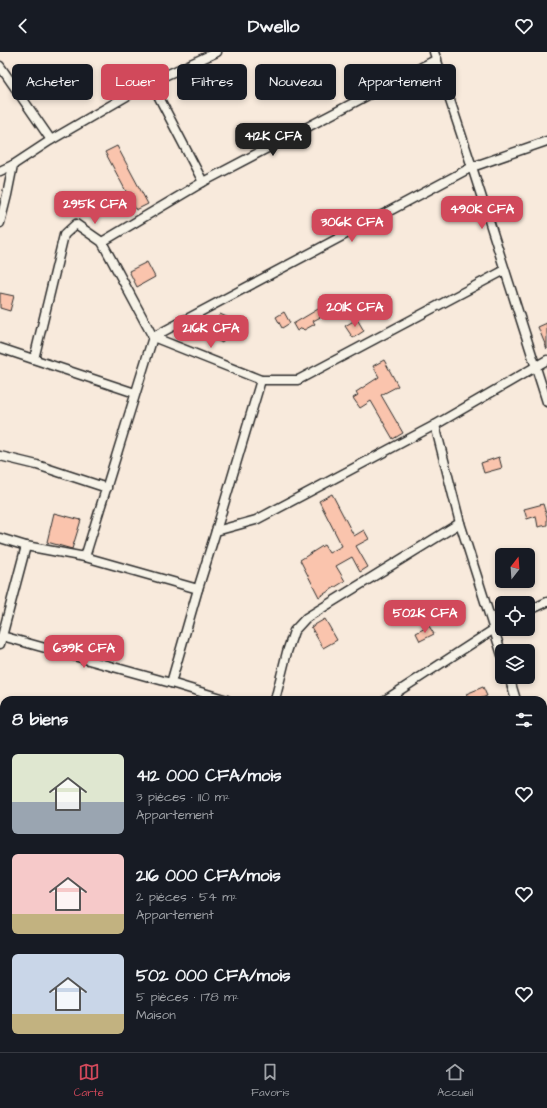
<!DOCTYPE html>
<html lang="fr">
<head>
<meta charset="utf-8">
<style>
  :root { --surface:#171b24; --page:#242831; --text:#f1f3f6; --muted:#9ea1a6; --line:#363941; --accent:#d1495b }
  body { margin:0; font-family:"Architects Daughter",sans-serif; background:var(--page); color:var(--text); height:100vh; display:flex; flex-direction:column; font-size:15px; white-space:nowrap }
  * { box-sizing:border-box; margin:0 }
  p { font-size:13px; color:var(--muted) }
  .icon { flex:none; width:22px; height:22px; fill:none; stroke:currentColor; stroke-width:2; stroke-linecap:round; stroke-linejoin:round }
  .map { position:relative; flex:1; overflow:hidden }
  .sheet { position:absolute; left:0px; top:644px; width:547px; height:356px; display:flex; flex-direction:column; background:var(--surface); border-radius:12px 12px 0 0; box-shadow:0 2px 6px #0003 }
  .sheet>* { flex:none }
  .banner { position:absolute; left:12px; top:12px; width:523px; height:36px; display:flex; gap:8px }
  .needle { width:26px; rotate:17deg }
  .tools { position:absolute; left:495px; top:496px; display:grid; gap:8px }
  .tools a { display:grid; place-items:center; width:40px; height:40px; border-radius:6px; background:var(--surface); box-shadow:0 2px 6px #0003; font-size:20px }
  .price { position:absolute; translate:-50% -34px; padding:0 9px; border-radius:8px; background:var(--accent); color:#fff; font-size:13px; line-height:26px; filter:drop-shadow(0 1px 2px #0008) }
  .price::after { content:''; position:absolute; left:50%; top:24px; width:12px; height:9px; margin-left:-6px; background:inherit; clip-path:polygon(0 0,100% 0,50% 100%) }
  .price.active { background:#222; color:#fff }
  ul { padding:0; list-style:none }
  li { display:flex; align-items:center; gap:12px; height:100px; padding:0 12px }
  li span { display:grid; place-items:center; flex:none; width:112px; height:80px; border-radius:6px; color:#555 }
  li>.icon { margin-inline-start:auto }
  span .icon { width:48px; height:48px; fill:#fffc; stroke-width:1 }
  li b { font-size:17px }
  h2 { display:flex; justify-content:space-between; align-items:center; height:48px; padding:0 12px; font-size:17px }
  .chip { padding:0 14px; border-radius:6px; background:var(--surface); box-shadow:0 2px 6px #0003; font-size:14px; line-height:36px }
  .chip.active { background:var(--accent); color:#fff }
  header { display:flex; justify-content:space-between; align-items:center; height:52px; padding:0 12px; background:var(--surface); font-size:18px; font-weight:800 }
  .tabs { display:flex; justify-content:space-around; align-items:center; height:56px; border-top:1px solid var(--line); background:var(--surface); font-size:11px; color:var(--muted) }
  .tabs a { display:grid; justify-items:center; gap:2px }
  .tabs .active { color:var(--accent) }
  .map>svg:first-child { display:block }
  .built { fill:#f9dfce }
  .building { fill:#fac4ad; stroke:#2b2b2b }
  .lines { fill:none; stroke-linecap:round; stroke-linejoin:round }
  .street-casing { stroke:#2b2b2b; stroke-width:11 }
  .street { stroke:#f7f3e8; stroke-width:8 }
</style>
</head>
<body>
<header><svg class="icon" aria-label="back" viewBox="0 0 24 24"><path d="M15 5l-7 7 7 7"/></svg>Dwello<svg class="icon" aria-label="heart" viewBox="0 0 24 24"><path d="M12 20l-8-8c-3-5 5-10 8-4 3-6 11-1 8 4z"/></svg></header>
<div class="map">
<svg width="547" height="1000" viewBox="0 0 547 1000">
  <rect width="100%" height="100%" fill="#f8eadc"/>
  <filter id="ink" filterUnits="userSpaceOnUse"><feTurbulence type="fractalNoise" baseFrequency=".025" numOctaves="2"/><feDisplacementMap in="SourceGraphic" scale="8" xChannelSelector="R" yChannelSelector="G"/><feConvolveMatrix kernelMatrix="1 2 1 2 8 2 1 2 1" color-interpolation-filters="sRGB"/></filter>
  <g filter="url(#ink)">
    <polygon class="built" points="0,716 4,717 4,757 0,773"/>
    <g class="building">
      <polygon points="117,94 148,152 136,158 105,100"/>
      <polygon points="147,210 155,225 137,235 129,219"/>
      <polygon points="0,241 14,244 10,259 0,256"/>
      <polygon points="330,250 334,258 313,269 315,272 304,278 302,276 297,279 293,272"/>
      <polygon points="284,260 290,271 282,276 276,265"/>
      <polygon points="220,262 233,268 222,291 209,284"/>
      <polygon points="357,267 364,279 353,286 345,274"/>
      <polygon points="547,271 547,297 538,275"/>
      <polygon points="384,308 398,334 381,343 403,381 393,387 371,349 360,356 353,346 358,343 356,340 379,325 373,314"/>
      <polygon points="499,405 502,416 484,421 481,411"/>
      <polygon points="332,442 354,484 364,478 369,487 356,494 368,515 360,520 352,505 336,514 345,529 319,545 300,508 324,493 329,501 342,494 319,449"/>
      <polygon points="543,452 547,465 547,473 538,475 536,464 527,467 524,457"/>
      <polygon points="54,461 81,468 72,497 47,490"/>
      <polygon points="325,567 337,588 323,596 311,575"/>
      <polygon points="429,574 434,582 420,589 416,581"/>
      <polygon points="483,635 487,644 477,648 469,648 466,642"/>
    </g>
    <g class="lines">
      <g class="street-casing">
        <g id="street">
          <polyline points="434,0 472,115 547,350"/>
          <polyline points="0,14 51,88"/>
          <polyline points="151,30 203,130"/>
          <polyline points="0,119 13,113 51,88 151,30 217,0"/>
          <polyline points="0,171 7,143 13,113"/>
          <polyline points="102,190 203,130 437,7"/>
          <polyline points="0,296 135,341"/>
          <polyline points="34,307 64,183 76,172 102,190 153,285 261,328 298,328 505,218"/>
          <polyline points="435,373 460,471 502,603"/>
          <polyline points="0,404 37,413 107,436"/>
          <polyline points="216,479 261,328"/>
          <polyline points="0,486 26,494 85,505 198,537 216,479 256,468 435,373 547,308"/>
          <polyline points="85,505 153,285 472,115 547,89"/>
          <polyline points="528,559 547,550"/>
          <polyline points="2,584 171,631 227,648"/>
          <polyline points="0,592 26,494"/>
          <polyline points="509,625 516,648"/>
          <polyline points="171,631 198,537"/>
          <polyline points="275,648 287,600 294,579 306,566 460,471"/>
          <polyline points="385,648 502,572"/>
          <polyline points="0,710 4,711"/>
          <polyline points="543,724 547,735"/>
          <polyline points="543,750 547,752"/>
          <polyline points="0,825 4,809"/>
          <polyline points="543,854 547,855"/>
          <polyline points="0,914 4,915"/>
          <polyline points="543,941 547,942"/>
          <polyline points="358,996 373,1000"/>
          <polyline points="63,1000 63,996"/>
          <polyline points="175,1000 176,996"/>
          <polyline points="283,1000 284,996"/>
          <polyline points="388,1000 390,996"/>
        </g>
      </g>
      <use href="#street" class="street"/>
    </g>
  </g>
</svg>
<div class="tools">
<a><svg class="needle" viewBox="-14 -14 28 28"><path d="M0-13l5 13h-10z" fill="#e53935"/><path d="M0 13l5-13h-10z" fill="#9ea1a6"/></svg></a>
<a><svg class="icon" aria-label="locate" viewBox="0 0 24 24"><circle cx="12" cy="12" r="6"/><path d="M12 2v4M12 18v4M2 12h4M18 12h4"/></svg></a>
<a><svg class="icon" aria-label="layers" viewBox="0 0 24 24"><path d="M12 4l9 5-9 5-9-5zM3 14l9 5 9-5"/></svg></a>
</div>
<b class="price active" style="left:273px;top:105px">412K CFA</b>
<b class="price" style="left:95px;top:173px">295K CFA</b>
<b class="price" style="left:482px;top:178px">490K CFA</b>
<b class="price" style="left:352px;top:191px">306K CFA</b>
<b class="price" style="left:355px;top:276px">201K CFA</b>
<b class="price" style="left:211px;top:297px">216K CFA</b>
<b class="price" style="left:425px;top:582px">502K CFA</b>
<b class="price" style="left:84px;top:617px">639K CFA</b>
<div class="banner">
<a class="chip">Acheter</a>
<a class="chip active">Louer</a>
<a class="chip">Filtres</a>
<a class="chip">Nouveau</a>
<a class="chip">Appartement</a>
</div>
<section class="sheet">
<h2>8 biens<svg class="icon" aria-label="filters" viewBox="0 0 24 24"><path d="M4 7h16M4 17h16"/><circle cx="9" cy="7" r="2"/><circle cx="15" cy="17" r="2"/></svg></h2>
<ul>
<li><span style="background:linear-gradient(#dfe7d0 60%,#9aa5b1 0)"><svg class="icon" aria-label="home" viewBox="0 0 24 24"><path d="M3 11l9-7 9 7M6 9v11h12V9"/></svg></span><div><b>412 000 CFA/mois</b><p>3 pièces · 110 m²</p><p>Appartement</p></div><svg class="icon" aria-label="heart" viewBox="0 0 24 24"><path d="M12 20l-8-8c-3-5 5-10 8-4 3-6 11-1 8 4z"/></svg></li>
<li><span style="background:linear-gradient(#f6c9c9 75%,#c2b280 0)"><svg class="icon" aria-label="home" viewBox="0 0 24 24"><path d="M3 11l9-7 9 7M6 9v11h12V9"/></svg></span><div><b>216 000 CFA/mois</b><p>2 pièces · 54 m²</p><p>Appartement</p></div><svg class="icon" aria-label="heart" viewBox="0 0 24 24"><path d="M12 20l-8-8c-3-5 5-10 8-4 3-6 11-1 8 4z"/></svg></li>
<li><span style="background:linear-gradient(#c9d6e8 75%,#c2b280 0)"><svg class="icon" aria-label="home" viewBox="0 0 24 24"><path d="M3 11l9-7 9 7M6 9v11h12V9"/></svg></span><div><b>502 000 CFA/mois</b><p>5 pièces · 178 m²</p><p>Maison</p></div><svg class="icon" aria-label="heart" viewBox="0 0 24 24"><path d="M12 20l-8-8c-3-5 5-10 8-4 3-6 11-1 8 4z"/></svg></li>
</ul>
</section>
</div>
<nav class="tabs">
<a class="active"><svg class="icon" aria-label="map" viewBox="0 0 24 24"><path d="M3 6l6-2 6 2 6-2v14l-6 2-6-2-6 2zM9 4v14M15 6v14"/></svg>Carte</a>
<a><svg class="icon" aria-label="saved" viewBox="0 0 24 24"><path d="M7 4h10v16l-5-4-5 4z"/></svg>Favoris</a>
<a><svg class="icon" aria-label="home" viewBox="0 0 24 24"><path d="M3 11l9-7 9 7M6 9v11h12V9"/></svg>Accueil</a>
</nav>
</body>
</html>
